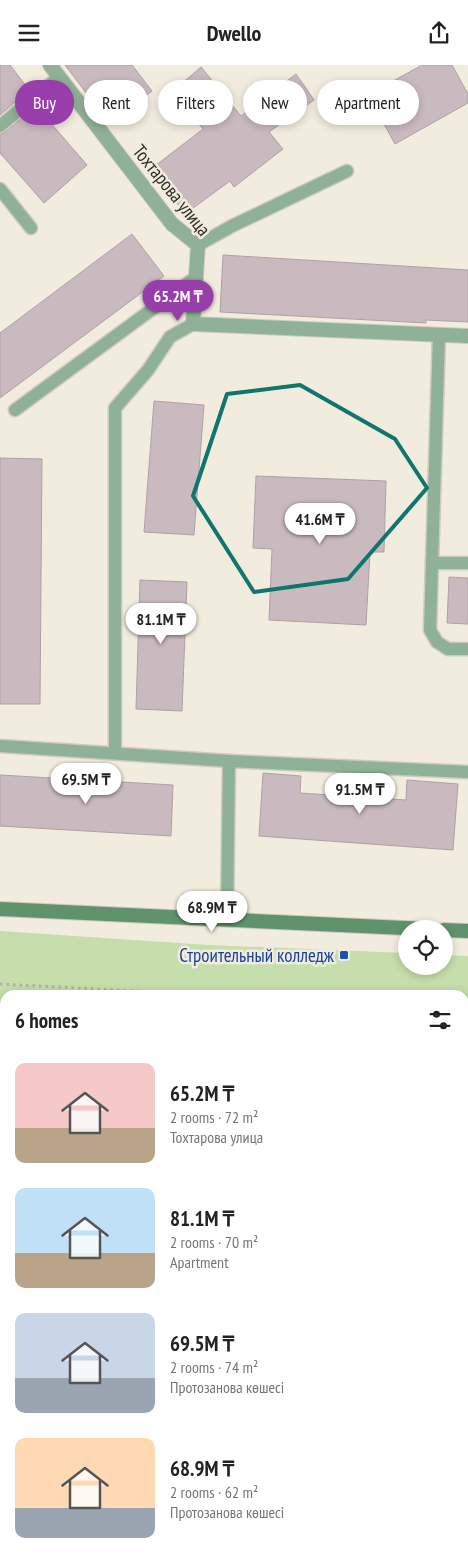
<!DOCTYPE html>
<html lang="en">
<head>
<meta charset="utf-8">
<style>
  :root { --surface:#fff; --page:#f2f2f2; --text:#222; --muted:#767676; --accent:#973eaa }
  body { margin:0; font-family:"PT Sans Narrow",sans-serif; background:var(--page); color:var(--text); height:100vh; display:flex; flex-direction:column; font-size:19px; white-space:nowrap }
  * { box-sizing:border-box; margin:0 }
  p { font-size:16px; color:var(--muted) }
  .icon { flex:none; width:28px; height:28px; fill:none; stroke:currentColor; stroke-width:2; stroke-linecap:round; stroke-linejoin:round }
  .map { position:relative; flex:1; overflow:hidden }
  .drawer { position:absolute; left:0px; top:925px; width:469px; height:571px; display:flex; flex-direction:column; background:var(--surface); border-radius:15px 15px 0 0; box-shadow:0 2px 8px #0003 }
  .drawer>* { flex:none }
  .banner { position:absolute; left:15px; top:15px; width:439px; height:45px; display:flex; gap:10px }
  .tools { position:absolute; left:398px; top:855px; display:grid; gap:10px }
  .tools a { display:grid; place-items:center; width:55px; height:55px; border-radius:50%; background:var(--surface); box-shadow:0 2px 8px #0003; font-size:25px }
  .price { position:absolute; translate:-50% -42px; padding:0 11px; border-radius:18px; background:#fff; color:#222; font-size:16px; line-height:32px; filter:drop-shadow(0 1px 2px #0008) }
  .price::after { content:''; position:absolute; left:50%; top:30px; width:15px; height:11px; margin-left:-8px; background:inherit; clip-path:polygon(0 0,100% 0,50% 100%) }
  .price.selected { background:var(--accent); color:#fff }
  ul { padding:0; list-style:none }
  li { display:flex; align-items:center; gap:15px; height:125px; padding:0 15px }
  li span { display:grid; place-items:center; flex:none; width:140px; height:100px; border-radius:10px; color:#555 }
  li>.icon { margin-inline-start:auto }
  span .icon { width:60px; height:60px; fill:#fffc; stroke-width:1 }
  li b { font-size:21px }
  h2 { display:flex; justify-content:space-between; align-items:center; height:60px; padding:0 15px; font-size:21px }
  .chip { padding:0 18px; border-radius:22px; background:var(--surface); box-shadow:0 2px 8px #0003; font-size:18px; line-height:45px }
  .chip.selected { background:var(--accent); color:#fff }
  header { display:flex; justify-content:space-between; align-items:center; height:65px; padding:0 15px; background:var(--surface); font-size:22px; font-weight:700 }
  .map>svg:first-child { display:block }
  .green { fill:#c6deab }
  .water { fill:#c3d2f1 }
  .building { fill:#c9bac0; stroke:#afa0a6 }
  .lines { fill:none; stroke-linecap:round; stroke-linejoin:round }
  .service-casing { stroke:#cecabd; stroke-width:15 }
  .minor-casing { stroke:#cecabd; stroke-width:16 }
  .secondary-casing { stroke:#cecabd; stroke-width:16 }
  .path { stroke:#b4b0a4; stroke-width:3; stroke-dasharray:2.5 4; stroke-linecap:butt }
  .service { stroke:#8fb197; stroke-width:12 }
  .minor { stroke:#8fb197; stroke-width:14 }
  .secondary { stroke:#60936d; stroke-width:14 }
  .marked { fill:none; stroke:#0f766e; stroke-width:4; stroke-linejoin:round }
  .transit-dot { fill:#1a4fb4; stroke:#f1ecde; stroke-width:2 }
  .labels { text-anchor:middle; stroke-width:5; stroke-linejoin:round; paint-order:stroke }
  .street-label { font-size:19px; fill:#302e28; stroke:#f1ecde }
  .transit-label { font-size:19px; fill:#164399; stroke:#f1ecde; text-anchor:end }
</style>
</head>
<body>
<header><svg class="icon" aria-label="menu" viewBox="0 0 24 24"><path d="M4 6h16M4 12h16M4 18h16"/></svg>Dwello<svg class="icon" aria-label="share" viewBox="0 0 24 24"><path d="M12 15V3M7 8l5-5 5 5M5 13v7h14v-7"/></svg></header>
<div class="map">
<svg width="468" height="1496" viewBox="0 0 468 1496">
  <rect width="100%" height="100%" fill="#f1ecde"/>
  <g class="green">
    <polygon points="0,866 208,880 406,888 406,901 444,901 444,890 468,891 468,1030 464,1029 464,930 5,930 5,1016 0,1016"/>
    <polygon points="468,1418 468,1496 0,1496 0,1473 5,1473 5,1491 464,1491 464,1419"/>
  </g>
  <g class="water">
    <rect x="0" y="1016" width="5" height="457"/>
    <polygon points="464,1029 468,1030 468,1418 464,1419"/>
  </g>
  <g class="building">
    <polygon points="0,0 10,0 29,25 0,50"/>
    <polygon points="65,0 132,0 152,26 109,58"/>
    <polygon points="422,0 452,0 468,29 468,38 395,79 368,30"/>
    <polygon points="201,2 241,51 296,9 314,35 269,67 283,84 234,122 230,116 185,149 151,104 203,64 172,27"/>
    <polygon points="36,41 87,100 44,138 0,88 0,69 5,67"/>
    <polygon points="132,169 164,211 0,333 0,268"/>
    <polygon points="223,190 468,205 468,257 426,255 426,258 220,247"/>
    <polygon points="154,336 204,340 194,470 144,467"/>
    <polygon points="0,393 42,394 40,639 0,639"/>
    <polygon points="256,411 386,416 384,487 370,487 366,560 269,555 272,484 253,483"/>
    <polygon points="449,512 468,513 468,559 447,558"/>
    <polygon points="140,515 187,517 182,646 136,644"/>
    <polygon points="263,708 301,711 300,728 406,735 407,715 458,719 453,785 259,771"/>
    <polygon points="0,710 173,720 171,771 0,761"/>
  </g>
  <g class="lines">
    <g class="service-casing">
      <g id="service">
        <polyline points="0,61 59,12"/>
        <polyline points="0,124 31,163"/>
        <polyline points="198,180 232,161 347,106"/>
        <polyline points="439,270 432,498 468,498"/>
        <polyline points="15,345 196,212"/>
        <polyline points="432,498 430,565 437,577 448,584 468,584"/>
        <polyline points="0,681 229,696"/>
        <polyline points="115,688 115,343 148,305 170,272 193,259"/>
        <polyline points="227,854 229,696 468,707"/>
      </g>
    </g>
    <g class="minor-casing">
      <polyline id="minor" points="50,0 172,159 198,180 193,259 468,271"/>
    </g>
    <g class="secondary-casing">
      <g id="secondary">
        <polyline points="0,844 426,864"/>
        <polyline points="444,865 468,866"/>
      </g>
    </g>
    <g class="path">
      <polyline points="0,919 213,930"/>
      <polyline points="464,942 468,942"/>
    </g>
    <use href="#service" class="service"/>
    <use href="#minor" class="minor"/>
    <use href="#secondary" class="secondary"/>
  </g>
  <path class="marked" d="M300 320 395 374 427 423 348 514 254 527 193 431 227 329Z"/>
  <rect class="transit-dot" x="339" y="885" width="10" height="10" rx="2.5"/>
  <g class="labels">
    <g class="street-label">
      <text transform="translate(172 125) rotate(51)" y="7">Тохтарова улица</text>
    </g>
    <g class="transit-label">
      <text x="334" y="897">Строительный колледж</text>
    </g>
  </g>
</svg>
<div class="tools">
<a><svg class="icon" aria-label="locate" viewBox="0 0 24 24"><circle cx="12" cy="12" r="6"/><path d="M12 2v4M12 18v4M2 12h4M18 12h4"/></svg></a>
</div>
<b class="price selected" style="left:178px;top:257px">65.2M ₸</b>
<b class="price" style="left:320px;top:480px">41.6M ₸</b>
<b class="price" style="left:161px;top:580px">81.1M ₸</b>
<b class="price" style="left:86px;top:740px">69.5M ₸</b>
<b class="price" style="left:360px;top:750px">91.5M ₸</b>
<b class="price" style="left:212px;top:868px">68.9M ₸</b>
<div class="banner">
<a class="chip selected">Buy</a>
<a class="chip">Rent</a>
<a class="chip">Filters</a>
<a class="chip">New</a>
<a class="chip">Apartment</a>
</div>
<section class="drawer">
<h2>6 homes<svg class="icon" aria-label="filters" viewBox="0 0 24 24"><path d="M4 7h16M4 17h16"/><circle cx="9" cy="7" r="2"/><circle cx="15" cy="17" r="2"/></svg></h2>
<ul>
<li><span style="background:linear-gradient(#f6c9c9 65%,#b9a48a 0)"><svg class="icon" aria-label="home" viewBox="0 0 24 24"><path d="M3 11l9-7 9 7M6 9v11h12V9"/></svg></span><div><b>65.2M ₸</b><p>2 rooms · 72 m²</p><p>Тохтарова улица</p></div></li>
<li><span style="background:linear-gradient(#bfe0f5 65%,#b9a48a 0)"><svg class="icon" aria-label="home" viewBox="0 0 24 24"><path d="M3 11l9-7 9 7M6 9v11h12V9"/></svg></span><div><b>81.1M ₸</b><p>2 rooms · 70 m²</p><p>Apartment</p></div></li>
<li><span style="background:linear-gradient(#c9d6e8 65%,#9aa5b1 0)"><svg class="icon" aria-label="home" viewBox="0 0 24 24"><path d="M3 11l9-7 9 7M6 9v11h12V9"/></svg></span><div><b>69.5M ₸</b><p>2 rooms · 74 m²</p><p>Протозанова көшесі</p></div></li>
<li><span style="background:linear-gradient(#ffd9b3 70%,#9aa5b1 0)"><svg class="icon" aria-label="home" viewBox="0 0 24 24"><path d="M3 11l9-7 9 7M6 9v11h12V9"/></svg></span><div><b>68.9M ₸</b><p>2 rooms · 62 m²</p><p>Протозанова көшесі</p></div></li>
</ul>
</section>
</div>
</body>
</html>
